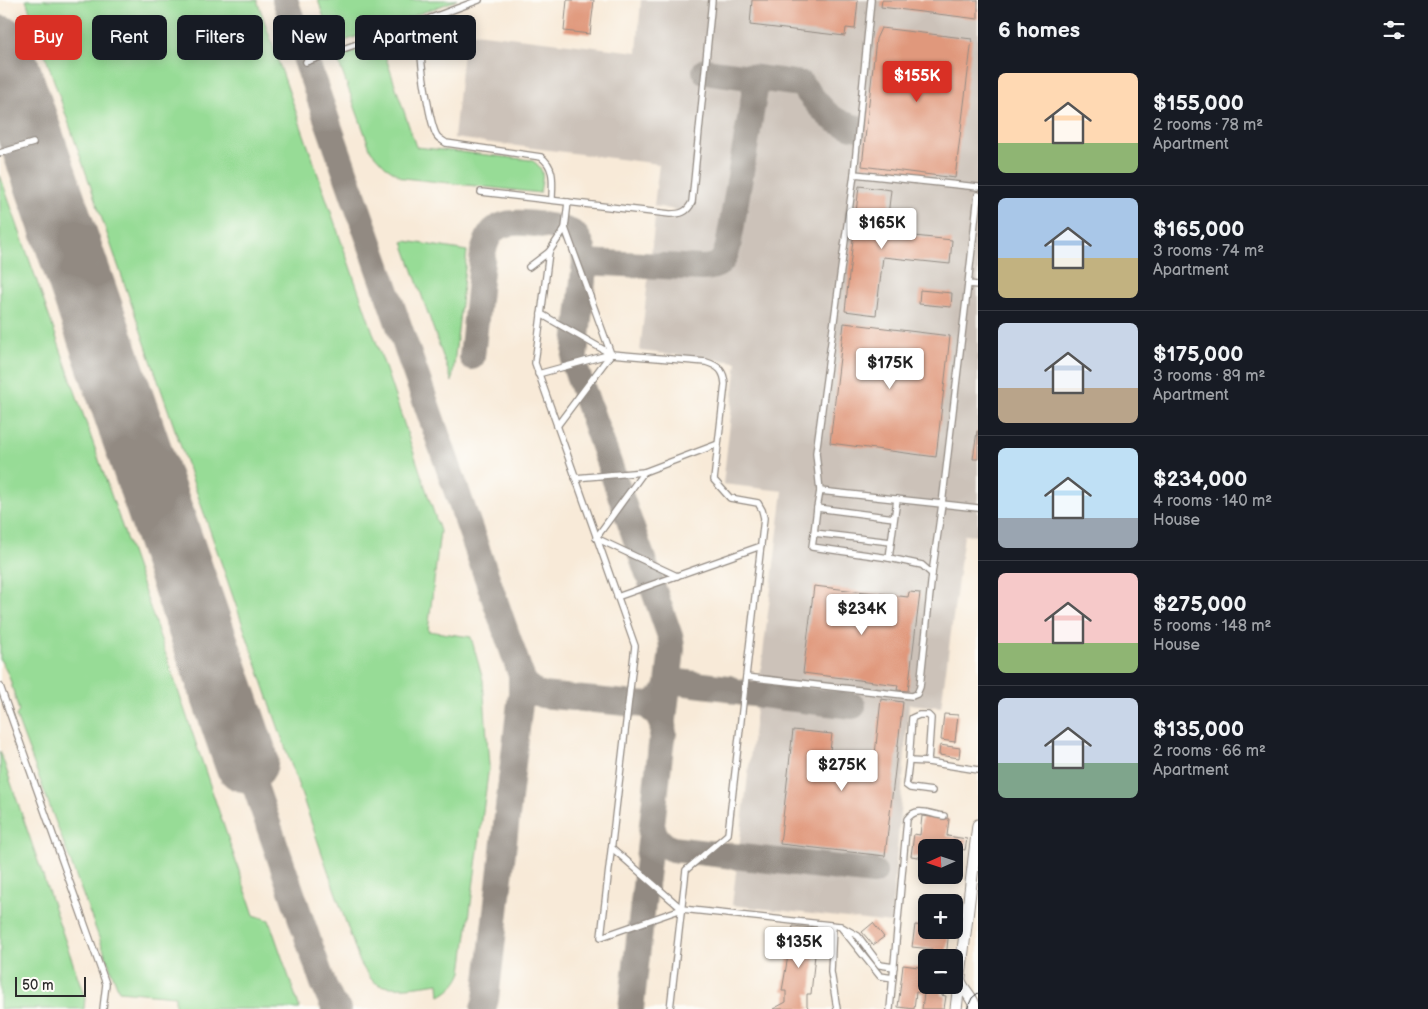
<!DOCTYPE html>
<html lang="en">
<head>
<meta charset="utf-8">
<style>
  :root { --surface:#171b24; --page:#20242c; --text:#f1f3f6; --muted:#9ea1a6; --line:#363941; --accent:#d93025 }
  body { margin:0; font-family:"Balsamiq Sans",sans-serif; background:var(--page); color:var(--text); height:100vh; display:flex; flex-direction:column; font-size:19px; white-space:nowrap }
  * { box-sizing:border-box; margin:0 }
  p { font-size:16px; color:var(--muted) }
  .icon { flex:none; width:28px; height:28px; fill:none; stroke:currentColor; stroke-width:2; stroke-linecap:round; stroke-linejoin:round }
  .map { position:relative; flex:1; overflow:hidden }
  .sheet { display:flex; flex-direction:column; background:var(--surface); width:450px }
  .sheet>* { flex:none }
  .banner { position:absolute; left:15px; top:15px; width:475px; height:45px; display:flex; gap:10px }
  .needle { width:32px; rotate:267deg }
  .controls { position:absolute; left:918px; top:839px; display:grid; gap:10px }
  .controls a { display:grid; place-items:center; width:45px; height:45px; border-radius:8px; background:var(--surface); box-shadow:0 2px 12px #0003; font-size:25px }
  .scale { position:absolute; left:15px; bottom:12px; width:71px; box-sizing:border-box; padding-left:5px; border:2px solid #2b2b2b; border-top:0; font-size:14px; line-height:18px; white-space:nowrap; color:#2b2b2b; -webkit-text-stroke:4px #fdfcf7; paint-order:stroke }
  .price { position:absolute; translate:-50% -42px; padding:0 11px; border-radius:5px; background:#fff; color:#222; font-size:16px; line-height:32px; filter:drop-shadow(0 1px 2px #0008) }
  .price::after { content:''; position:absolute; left:50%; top:30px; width:15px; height:11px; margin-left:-8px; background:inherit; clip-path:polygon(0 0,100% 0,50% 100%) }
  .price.on { background:var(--accent); color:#fff }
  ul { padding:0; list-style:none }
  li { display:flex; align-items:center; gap:15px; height:125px; padding:0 20px }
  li+li { border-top:1px solid var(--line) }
  li span { display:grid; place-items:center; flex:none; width:140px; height:100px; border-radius:8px; color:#555 }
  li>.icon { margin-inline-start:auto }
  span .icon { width:60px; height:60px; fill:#fffc; stroke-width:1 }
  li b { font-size:21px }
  h2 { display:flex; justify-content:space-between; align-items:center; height:60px; padding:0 20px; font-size:21px }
  .chip { padding:0 18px; border-radius:8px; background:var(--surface); box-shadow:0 2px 12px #0003; font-size:18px; line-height:45px }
  .chip.on { background:var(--accent); color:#fff }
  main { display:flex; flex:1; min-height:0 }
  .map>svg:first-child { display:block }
  .industrial { fill:#ccc2b9 }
  .green { fill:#97dc96; stroke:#618460 }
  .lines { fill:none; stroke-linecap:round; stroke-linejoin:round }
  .taxiway { stroke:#928a82; stroke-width:26 }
  .runway { stroke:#928a82; stroke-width:65 }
  .building { fill:#e0987b }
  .service-casing { stroke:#928a82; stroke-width:8 }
  .minor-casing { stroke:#928a82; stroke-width:13 }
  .service { stroke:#fff; stroke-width:5.5 }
  .minor { stroke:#fff; stroke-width:11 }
  .tram { stroke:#2b2b2b; stroke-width:1 }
</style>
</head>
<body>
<main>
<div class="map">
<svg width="978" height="1009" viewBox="0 0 978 1009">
  <rect width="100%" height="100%" fill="#fdfcf7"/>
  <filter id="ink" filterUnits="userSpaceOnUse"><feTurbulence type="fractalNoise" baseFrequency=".02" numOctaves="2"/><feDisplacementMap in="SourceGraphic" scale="10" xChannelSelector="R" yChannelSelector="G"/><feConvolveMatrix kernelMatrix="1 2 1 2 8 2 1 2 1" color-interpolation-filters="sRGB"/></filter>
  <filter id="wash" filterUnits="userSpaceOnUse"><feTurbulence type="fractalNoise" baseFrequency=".0096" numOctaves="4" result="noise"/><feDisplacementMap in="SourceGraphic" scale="20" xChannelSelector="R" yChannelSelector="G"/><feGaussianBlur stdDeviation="1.12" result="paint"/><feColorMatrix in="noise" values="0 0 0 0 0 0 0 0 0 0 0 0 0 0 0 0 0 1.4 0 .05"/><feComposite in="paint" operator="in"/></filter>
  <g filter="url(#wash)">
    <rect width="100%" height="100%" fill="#f8ead8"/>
    <polygon class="industrial" points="641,0 978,0 978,536 964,535 941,707 909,704 891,923 732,905 783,491 723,484 737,362 640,351 655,218 674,220 676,210 654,206 659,164 454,138 465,32 637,52"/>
    <g class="green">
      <path d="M26 0H257L384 364 440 531 428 631 471 637 483 680 489 766 462 972C458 983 450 991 440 996L439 983C421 985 385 993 372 980 367 975 364 968 360 963Z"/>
      <polygon points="318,0 457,0 339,43 336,43 331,39"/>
      <path d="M413 31 412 38 396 43 397 47 384 52 416 147 531 160C547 169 542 178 540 193L403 178 385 166 371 151 339 63 340 58 344 55Z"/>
      <polygon points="0,175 140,578 254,915 269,920 300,1009 175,1009 175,996 119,991 16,716 19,711 9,676 0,659"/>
      <polygon points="406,241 467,251 452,382 403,242"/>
      <polygon points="0,751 85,998 84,1009 0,1009"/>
    </g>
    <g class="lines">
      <g class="taxiway">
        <polyline points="285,0 521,675 521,694 486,999 483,1009"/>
        <path d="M757 78 801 84C821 107 827 122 858 128"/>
        <path d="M585 262 702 268C720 267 723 263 728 247L757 78 705 71"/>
        <path d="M472 357 483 252C486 244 487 237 493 231 498 226 507 223 514 223 526 222 566 227 574 234 582 241 584 251 585 262L574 364 671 639 672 649 631 1009"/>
        <path d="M521 675C525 685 531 691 542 695L646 705"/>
        <path d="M664 733C662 720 657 713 646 705 659 701 666 694 670 681L728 688 737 692 853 706"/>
        <polyline points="246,760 323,983 332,1003 338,1009"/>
        <path d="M653 829C656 839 662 845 672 849L874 872"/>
      </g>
      <polyline class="runway" points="0,48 246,760"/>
    </g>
    <g id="blocks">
      <g class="building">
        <polygon points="567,0 594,0 590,34 564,31"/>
        <polygon points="752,0 858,0 855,29 846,28 845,36 750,25"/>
        <polygon points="882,0 978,0 978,19 881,7"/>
        <polygon points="881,28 972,39 955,178 862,166 876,39"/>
        <polygon points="859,186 891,190 886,233 952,240 950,264 883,257 876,315 845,311"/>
        <polygon points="920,290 952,293 951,307 919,304"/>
        <polygon points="844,323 950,336 936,457 830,443"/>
        <polygon points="977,431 978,431 978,459 973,459"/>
        <polygon points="814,586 908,597 909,592 920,593 908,691 897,690 898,685 803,673"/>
        <polygon points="881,699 903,702 885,856 780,844 793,730 832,734 829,759 874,764"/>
        <polygon points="944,714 958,715 955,742 941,740"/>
        <polygon points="940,745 960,748 959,758 939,755"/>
        <polygon points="922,816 949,819 947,836 967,839 965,850 954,848 926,848 926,858 911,856 914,834 920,835"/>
        <polygon points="873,923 884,937 873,945 862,932"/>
        <polygon points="915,925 926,926 926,930 949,930 946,958 931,958 932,949 912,947"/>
        <polygon points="793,926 813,928 813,935 817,935 811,994 807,994 807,1006 810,1009 773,1009 786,1002 786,991 782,991"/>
        <polygon points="903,965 926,968 926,985 942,985 941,995 946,996 944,1009 922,1009 924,993 916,992 914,1009 898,1007"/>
      </g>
    </g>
  </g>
  <g filter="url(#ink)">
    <use href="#blocks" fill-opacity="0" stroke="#928a82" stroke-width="1"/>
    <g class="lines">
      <g class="service-casing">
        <g id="service">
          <path d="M479 0 431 18C426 29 421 39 421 52 421 66 430 126 437 136 439 139 444 141 446 143L541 157C556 168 552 184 552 200"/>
          <polyline points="306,62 431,18"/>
          <polyline points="0,153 33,143"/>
          <polyline points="854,174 871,0"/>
          <path d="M481 192 670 214C680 214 687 213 692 202L712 0"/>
          <polyline points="978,195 968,284 978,285"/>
          <path d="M568 202 565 228 611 354 706 362C719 366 724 371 725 384L714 480 730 498 758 503 762 510 764 518 728 834 686 870 670 1009"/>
          <polyline points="565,228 549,252 535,363 635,646 601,937 682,909 840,926"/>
          <polyline points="529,267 549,252"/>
          <polyline points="541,314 611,354"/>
          <polyline points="538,374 611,354"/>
          <polyline points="557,426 611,354"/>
          <polyline points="644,472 596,538 677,576"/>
          <polyline points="575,478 644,472 718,444"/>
          <polyline points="820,491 816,453 854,174 978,187"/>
          <polyline points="817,508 814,533 891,542"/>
          <polyline points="894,518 817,508 820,491 942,504 968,284"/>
          <polyline points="814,533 812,547 889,558 922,565 932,574"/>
          <polyline points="889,558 897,499"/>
          <polyline points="617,597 761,546"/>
          <polyline points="746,677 912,696 917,694 920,687 932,574 942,504 978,508"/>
          <polyline points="0,686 106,984 103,1009"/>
          <polygon points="919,715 928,715 931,718 928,762 909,761 912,718"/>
          <polyline points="909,761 906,785 910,788 932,791"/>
          <polyline points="928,762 978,770"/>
          <polyline points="612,848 682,909"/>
          <polyline points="833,926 831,972 837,1009"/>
          <polyline points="893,978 880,976 840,926 858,936 880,965 894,967"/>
          <path d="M890 1009 907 819C917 805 931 815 944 816"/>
        </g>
      </g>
      <g class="minor-casing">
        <g id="minor">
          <path d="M959 978C962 990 973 996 975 1008"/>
          <polyline points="956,1009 978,825"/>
        </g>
      </g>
      <use href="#service" class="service"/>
      <use href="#minor" class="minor"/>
      <polyline class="tram" points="967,1009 972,998 978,993"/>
    </g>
  </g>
</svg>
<div class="controls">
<a><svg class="needle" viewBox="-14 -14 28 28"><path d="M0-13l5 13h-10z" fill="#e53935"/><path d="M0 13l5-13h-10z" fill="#9ea1a6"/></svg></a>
<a>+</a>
<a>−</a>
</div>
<div class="scale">50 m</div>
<b class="price on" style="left:917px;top:103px">$155K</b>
<b class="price" style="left:882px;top:250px">$165K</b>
<b class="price" style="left:890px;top:390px">$175K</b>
<b class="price" style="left:862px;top:636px">$234K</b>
<b class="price" style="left:842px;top:792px">$275K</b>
<b class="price" style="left:799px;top:969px">$135K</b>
<div class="banner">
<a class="chip on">Buy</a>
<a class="chip">Rent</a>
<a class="chip">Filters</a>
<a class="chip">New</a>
<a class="chip">Apartment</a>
</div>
</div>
<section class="sheet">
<h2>6 homes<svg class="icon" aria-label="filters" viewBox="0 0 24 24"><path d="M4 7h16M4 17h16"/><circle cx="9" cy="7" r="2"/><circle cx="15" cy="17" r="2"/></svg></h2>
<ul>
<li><span style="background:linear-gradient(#ffd9b3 70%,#8fb573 0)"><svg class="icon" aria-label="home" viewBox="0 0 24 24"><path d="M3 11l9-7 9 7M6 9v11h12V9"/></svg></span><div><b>$155,000</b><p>2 rooms · 78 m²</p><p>Apartment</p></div></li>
<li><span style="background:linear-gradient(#a9c7e8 60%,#c2b280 0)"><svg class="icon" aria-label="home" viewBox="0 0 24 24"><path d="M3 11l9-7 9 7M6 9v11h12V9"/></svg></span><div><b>$165,000</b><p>3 rooms · 74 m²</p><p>Apartment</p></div></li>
<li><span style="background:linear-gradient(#c9d6e8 65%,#b9a48a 0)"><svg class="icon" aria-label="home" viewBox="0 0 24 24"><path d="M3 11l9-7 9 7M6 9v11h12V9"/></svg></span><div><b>$175,000</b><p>3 rooms · 89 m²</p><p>Apartment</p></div></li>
<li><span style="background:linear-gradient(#bfe0f5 70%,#9aa5b1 0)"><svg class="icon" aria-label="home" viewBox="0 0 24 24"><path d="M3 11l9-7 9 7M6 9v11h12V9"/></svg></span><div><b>$234,000</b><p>4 rooms · 140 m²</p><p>House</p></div></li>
<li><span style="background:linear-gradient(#f6c9c9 70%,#8fb573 0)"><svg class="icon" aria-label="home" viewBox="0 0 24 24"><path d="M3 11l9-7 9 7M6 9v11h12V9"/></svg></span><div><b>$275,000</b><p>5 rooms · 148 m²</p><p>House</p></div></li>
<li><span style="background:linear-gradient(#c9d6e8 65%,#7fa58c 0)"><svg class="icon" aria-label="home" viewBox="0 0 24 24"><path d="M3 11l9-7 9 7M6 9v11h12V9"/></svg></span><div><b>$135,000</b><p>2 rooms · 66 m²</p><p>Apartment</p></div></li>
</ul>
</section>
</main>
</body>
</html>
